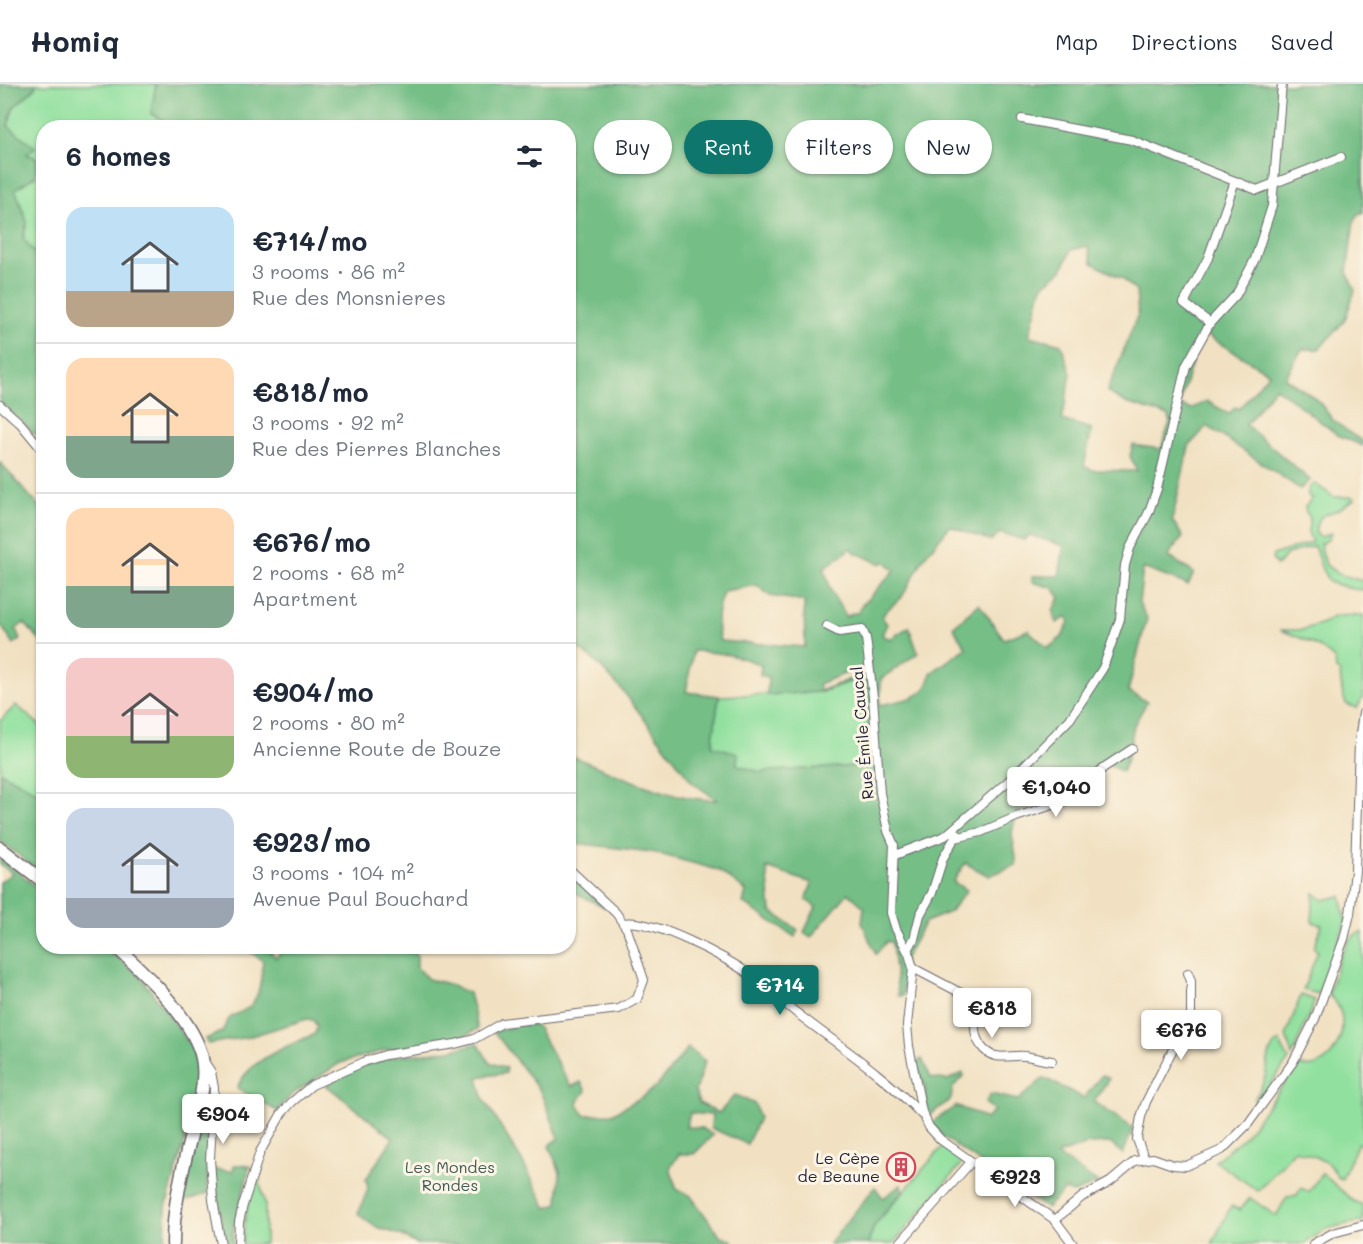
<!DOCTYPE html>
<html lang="en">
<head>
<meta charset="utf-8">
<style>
  :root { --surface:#fff; --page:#f6f6f7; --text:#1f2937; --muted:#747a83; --line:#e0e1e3; --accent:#0f766e }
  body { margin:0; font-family:Mali,sans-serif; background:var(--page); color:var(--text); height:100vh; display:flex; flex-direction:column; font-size:22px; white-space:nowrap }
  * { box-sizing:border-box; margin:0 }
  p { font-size:20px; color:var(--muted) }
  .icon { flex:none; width:33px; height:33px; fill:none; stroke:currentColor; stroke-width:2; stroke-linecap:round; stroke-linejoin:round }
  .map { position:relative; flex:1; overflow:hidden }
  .side { position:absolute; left:36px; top:36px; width:540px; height:834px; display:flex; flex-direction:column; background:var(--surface); border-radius:24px; box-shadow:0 2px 4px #0004 }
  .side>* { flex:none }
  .hud { position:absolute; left:594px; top:36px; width:570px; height:54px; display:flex; gap:12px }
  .price { position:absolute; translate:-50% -51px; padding:0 14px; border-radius:6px; background:#fff; color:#222; font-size:20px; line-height:39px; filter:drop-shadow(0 2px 3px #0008) }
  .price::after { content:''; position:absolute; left:50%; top:36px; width:18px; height:14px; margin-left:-9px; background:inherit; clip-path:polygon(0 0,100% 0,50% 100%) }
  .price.on { background:var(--accent); color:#fff }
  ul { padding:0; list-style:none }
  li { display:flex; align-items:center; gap:18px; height:150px; padding:0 30px }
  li+li { border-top:2px solid var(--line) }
  li span { display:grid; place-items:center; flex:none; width:168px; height:120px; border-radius:18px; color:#555 }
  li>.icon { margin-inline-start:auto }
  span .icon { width:72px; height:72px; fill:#fffc; stroke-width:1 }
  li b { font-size:26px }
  h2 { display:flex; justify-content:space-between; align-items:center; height:72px; padding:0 30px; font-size:26px }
  .pill { padding:0 21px; border-radius:27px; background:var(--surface); box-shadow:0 2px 4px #0004; font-size:21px; line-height:54px }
  .pill.on { background:var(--accent); color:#fff }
  header { display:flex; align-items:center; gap:36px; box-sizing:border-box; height:84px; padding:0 30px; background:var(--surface); border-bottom:2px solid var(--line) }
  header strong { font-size:28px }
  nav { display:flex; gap:33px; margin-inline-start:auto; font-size:21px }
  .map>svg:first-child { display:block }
  .green { fill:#91e09f; stroke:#5a816d; stroke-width:1.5 }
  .forest { fill:#74be86; stroke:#4b7060; stroke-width:1.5; fill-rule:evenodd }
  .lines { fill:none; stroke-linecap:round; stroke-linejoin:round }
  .minor-casing { stroke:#6a656a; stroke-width:10 }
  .primary-casing { stroke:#6a656a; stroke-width:15 }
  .minor { stroke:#fff; stroke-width:8 }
  .primary { stroke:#fff; stroke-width:12 }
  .labels { text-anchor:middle; stroke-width:6; stroke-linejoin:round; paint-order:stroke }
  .street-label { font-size:16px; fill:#22223b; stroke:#fcf5e5 }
  .poi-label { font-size:16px; fill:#22223b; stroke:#fcf5e5; text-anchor:end }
  .park-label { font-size:16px; fill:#435b59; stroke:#fcf5e5 }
</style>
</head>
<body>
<header>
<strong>Homiq</strong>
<nav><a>Map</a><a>Directions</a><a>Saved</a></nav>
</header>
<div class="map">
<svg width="1363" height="1160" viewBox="0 0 1363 1160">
  <rect width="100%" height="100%" fill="#fcf5e5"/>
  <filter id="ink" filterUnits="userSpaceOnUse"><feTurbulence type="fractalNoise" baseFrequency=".0167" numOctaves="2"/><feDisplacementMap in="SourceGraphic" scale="12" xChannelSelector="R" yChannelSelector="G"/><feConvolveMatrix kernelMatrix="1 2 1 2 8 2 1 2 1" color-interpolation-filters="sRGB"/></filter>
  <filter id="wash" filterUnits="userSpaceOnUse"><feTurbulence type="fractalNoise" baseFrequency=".008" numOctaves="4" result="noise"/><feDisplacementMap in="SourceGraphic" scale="24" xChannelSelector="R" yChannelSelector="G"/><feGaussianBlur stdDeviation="1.35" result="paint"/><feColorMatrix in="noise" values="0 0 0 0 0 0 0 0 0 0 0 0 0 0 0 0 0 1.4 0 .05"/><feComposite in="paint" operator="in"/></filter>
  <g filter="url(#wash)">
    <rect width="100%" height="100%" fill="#f1e1c2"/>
    <g class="green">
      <polygon points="36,0 156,0 151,30 169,40 223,40 231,43 44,44 42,178 23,155 27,138 15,105 35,92 27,70 34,63 8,42 13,24 35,4"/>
      <path d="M1314 399 1334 413H1353L1355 415C1349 418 1343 424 1337 426 1324 431 1314 432 1316 450L1321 453 1331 449 1328 456 1320 460 1326 481 1338 490 1363 497V506L1353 505 1329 498 1322 485 1314 462 1287 470 1277 482 1272 475 1273 471 1312 458 1308 448 1310 434 1306 428 1305 423 1313 414 1308 412C1307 406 1310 402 1314 399Z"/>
      <path d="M1363 531V613L1357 624 1346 620 1342 607 1340 589 1336 586 1335 576C1319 560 1301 554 1280 546H1302L1323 539 1335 532Z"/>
      <polygon points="867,591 871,681 759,688 736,681 712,663 719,612 821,608"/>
      <polygon points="16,621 43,644 43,711 0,688 0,637"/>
      <polygon points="1314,809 1323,816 1341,812 1346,837 1319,910 1303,906 1318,867 1314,864 1322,841 1312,838"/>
      <path d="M1363 848V1061L1358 1059 1342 1095 1337 1093C1331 1075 1311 1072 1295 1066L1258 1107 1215 1077 1244 1053 1298 981C1335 993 1359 931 1328 911 1334 894 1342 850 1363 848Z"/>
      <polygon points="1301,911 1315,916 1292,972 1286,952"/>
      <path d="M1279 957 1289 976 1257 1017 1254 1016C1258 1009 1263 1001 1265 993 1269 979 1266 966 1279 957Z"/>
      <polygon points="943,1062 964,1077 893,1160 868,1160 874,1142"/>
      <polygon points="1322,1089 1353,1117 1363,1121 1363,1138 1351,1139 1326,1145 1304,1160 1212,1160 1231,1122 1240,1126 1250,1114 1276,1132 1287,1113 1297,1111 1301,1104 1309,1108"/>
      <path d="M258 1091 265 1120V1160H242C244 1136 248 1113 258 1091Z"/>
    </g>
    <g class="forest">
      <polygon points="0,0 36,0 35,4 13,24 8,42 35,63 27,70 38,75 35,92 15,105 27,138 23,155 42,177 43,174 43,360 36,351 0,318"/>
      <path d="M156 0H1363V130L1359 129 1354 138 1347 188 1355 206 1345 236 1319 265H1302L1285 294 1311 311 1320 319 1333 336 1354 352 1363 357V362L1338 351 1275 303 1246 341 1310 396 1300 405 1207 342 1189 362 1172 436 1183 453 1168 472 1194 489 1188 501 1143 484 1139 519 1147 534 1128 607 1147 618 1134 641 1128 672 1122 688 1103 677 1074 706 1060 715 1019 729C1005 754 1017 757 1016 781L989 792 965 779 953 798 967 806 950 828 925 838 905 874 903 912H898L892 859 887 857 876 870 862 839 864 823 848 809 811 853 804 848 816 823 806 816 812 799 767 784 771 827 798 846 795 853 743 819 746 807 718 786 652 768 574 759 569 774V671C615 689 666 716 717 716L692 698 623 607 597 579 569 557 568 44H231L223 40H169L151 29ZM1088 162 1092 179 1121 194 1136 207 1138 230 1107 308 1126 319 1169 332 1170 338 1161 365 1133 361 1130 372 1137 387 1092 386 1084 382 1092 345 1062 336 1071 290 1061 260 1029 252 1042 202 1062 186 1071 166ZM1206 251 1269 289 1239 325 1235 323 1229 330 1207 317 1191 325 1179 321 1193 275ZM950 442 991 457 1000 449 1024 456 1030 451 1064 462 1059 492H1032V498L1053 504 1060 514 1053 526 1056 539 1067 533 1069 538 1062 553 1048 564 1028 546 1004 555 979 520 953 543 966 564 931 589C928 616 902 616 880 621L881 595 918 569 909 543 890 555 882 551 887 540 882 533 886 527 902 513 925 472ZM852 464 854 468 881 480 884 477 895 486 862 521 858 529H853L846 533 831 507 824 484ZM757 501 770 512 804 517 805 563 720 557C715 539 716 523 724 507ZM693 567C717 568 739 571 761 581L760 591 768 593 767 611 821 608 866 592 871 681 759 688 737 681 738 669 712 662 719 612 686 608ZM865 582 866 589 820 607 818 600Z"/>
      <polygon points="0,378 43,427 43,560 24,539 16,545 20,556 13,560 0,540"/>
      <polygon points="0,688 43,711 43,790 0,757"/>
      <polygon points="0,772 43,809 44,862 105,863 140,892 192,963 197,983 197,1002 184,1061 166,1123 165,1160 0,1160 0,798 12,789 0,780"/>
      <polygon points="568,789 607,824 569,806"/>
      <path d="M242 862 267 863 276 874 284 863H411L417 872V884L428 895 445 899 469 909 478 945 455 956 386 966 340 979 291 1011 277 1027 237 1004C249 975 288 962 315 950L317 942 313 936 307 935 248 953 208 960 206 955 222 948C232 925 233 935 249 923 261 913 261 891 263 877Z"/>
      <polygon points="516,941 536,941 571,1003 581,998 586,1007 577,1019 585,1031 612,1030 642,1013 657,1002 688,964 705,977 695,1007 699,1019 719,1029 735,1011 755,1020 759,1034 747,1060 711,1044 712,1031 690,1029 686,1043 702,1044 713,1051 694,1070 679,1070 670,1084 677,1106 690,1111 721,1153 732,1156 733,1160 416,1160 403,1152 374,1142 358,1130 368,1105 366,1095 393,1054 326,1001 353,986 383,974 450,966 478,959 489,978 506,984 506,989 478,993 483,1014 522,1077 547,1124 558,1120 560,1088 549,1062 559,1054 540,1007 494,948"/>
      <path d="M922 975 931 994 947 996 963 989 964 992 953 1003 951 1015 927 1033C926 1024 926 1016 925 1007 924 996 918 991 918 977Z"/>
      <polygon points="1102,991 1109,994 1094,1018 1133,1044 1123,1070 1110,1059 1088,1060 1057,1071 1098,1099 1074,1109 1065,1106 1046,1124 943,1053 931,1039 956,1022 975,1029 986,1035 994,1026 985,1019 991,1010 1018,1016 1044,994 1084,1014"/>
      <polygon points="204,1028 208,1038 207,1110 182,1118 187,1088"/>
      <polygon points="234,1081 250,1082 249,1085 233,1148 233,1160 225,1160 213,1085 233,1087"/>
      <polygon points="901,1101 903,1106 874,1142 868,1160 829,1160 875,1103 883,1114"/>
    </g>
  </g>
  <g filter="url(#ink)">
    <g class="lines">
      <g class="minor-casing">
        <g id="minor">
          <polyline points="1022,35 1132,56 1257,106 1341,73"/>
          <polyline points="1210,239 1184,219 1208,174 1235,97"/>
          <polyline points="0,321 21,340 44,368"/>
          <polyline points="827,542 839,548 862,545 866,554 873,613 880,709 888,747 894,761 891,829 896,845 909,870 913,884 907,941 909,962 922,1028 929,1043 941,1056 1055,1136 1073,1160"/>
          <polyline points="955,754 981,748 1016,733 1065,717 1081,708 1103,684 1132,665"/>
          <polyline points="895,771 945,752 1013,693 1070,635 1103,584 1120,535 1125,481 1130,464 1148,430 1157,405 1186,282 1210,239 1236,211 1255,175 1272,122 1282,0"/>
          <path d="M623 839C653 834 727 874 752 892 768 904 782 918 798 930 841 963 885 992 922 1031"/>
          <polyline points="908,866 914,855 920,831 932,809 943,774 957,750"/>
          <path d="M913 884 976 917C982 926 974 933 975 944 975 955 983 970 996 972 1005 974 1015 971 1024 972 1034 973 1042 976 1052 977"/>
          <polyline points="205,979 211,988 214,1004 210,1075 213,1116 221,1160"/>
          <polyline points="1144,1074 1137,1055 1141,1033 1146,1018 1178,955 1191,939 1191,897 1188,889"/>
          <polyline points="1055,1136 1082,1113 1110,1098 1135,1077 1153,1074 1173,1081 1186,1082 1222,1066 1248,1040 1293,978 1315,935 1344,855 1350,830 1355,787 1359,657 1363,629"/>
          <polyline points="238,1160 239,1138 243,1121 260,1068 282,1029 292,1018 312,1001 366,977 385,971 455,960 474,955 502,939 619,925 637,915 644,896 627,845 616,829 568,784"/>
          <polyline points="899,1160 971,1078"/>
          <polyline points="1313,1160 1333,1149 1363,1141"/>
        </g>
      </g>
      <g class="primary-casing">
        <g id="primary">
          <polyline points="0,764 44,798"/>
          <path d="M115 862C144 888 194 936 202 974 207 998 198 1024 192 1047 183 1084 173 1121 173 1160"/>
        </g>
      </g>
      <use href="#minor" class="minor"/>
      <use href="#primary" class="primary"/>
    </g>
  </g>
  <defs>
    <g id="building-ring" transform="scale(1.5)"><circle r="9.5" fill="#fcf5e5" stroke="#d1495b" stroke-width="1.5"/><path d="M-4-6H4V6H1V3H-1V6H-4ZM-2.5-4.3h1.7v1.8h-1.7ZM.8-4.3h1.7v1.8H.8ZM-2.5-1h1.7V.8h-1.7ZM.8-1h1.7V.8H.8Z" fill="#d1495b"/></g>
  </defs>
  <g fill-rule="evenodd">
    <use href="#building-ring" x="901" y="1083"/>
  </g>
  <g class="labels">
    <g class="street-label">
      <text transform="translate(862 649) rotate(-95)" y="6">Rue Émile Caucal</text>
    </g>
    <g class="poi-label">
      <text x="880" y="1080">Le Cèpe<tspan x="880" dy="18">de Beaune</tspan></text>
    </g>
    <g class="park-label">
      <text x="450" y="1089">Les Mondes<tspan x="450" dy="18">Rondes</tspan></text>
    </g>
  </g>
</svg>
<b class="price" style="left:1056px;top:734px">€1,040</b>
<b class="price on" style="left:780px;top:932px">€714</b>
<b class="price" style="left:992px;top:955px">€818</b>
<b class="price" style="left:1181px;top:977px">€676</b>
<b class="price" style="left:223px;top:1061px">€904</b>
<b class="price" style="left:1015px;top:1124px">€923</b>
<div class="hud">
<a class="pill">Buy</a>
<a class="pill on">Rent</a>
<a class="pill">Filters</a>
<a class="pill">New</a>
</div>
<section class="side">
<h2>6 homes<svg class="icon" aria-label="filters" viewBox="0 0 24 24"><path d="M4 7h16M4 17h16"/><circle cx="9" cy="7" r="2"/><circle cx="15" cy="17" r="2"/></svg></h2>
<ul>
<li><span style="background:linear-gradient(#bfe0f5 70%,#b9a48a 0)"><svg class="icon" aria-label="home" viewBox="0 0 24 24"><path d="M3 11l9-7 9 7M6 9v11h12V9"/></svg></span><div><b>€714/mo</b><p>3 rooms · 86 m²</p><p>Rue des Monsnieres</p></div></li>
<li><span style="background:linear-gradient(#ffd9b3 65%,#7fa58c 0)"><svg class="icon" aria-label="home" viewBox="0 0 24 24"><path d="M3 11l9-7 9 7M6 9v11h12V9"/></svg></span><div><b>€818/mo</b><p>3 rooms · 92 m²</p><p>Rue des Pierres Blanches</p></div></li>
<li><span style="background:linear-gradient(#ffd9b3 65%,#7fa58c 0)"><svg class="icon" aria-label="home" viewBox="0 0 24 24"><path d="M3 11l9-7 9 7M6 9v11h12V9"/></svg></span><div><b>€676/mo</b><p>2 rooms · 68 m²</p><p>Apartment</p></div></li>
<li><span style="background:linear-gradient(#f6c9c9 65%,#8fb573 0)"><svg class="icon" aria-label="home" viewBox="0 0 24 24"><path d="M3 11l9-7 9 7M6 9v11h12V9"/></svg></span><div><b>€904/mo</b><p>2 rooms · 80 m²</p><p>Ancienne Route de Bouze</p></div></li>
<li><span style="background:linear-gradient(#c9d6e8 75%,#9aa5b1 0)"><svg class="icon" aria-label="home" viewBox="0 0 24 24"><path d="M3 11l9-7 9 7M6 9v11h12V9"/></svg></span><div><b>€923/mo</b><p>3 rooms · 104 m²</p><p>Avenue Paul Bouchard</p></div></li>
</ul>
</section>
</div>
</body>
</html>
